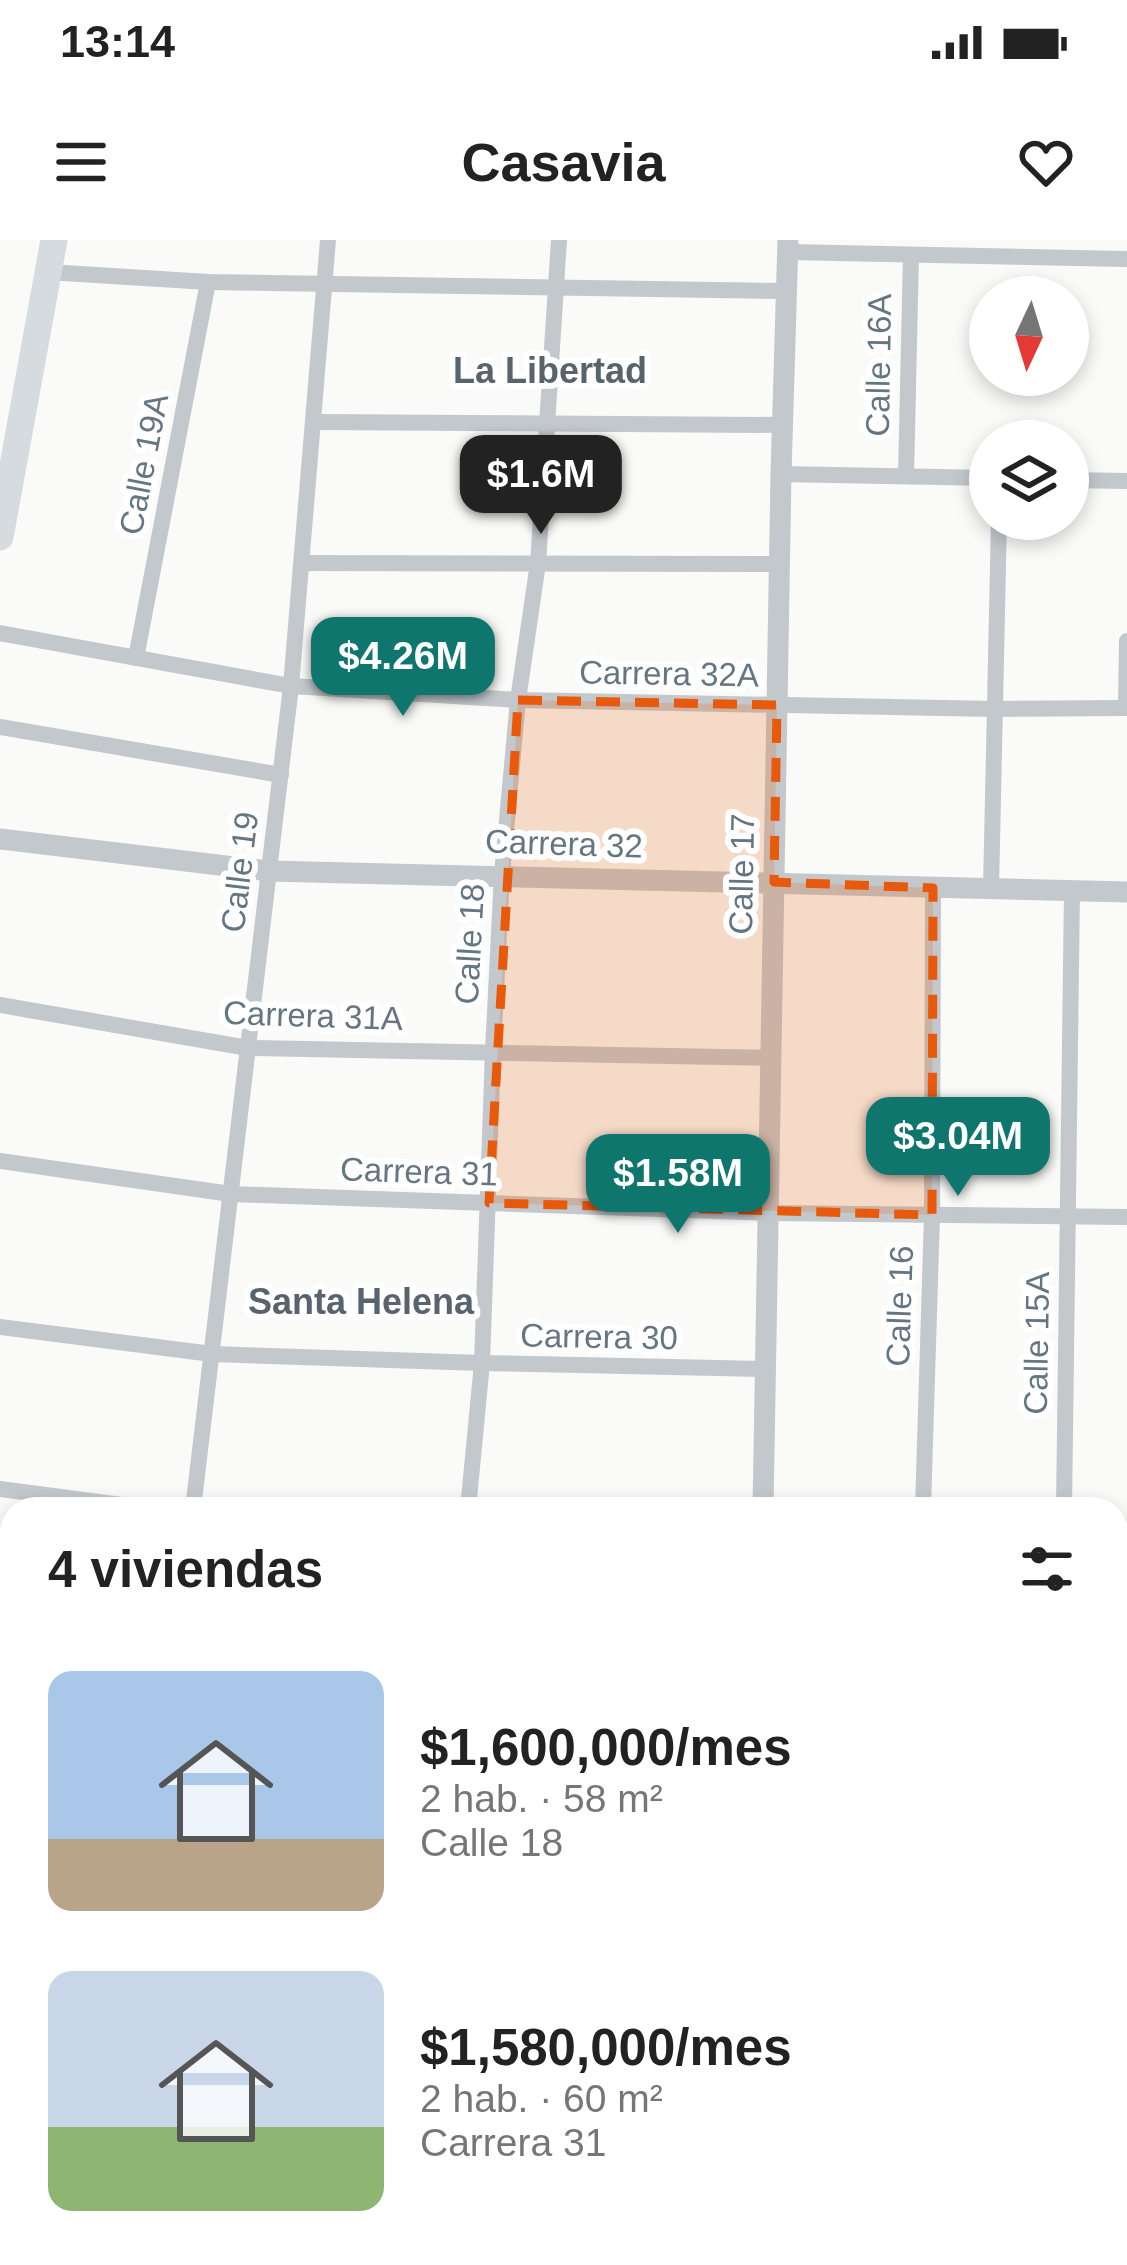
<!DOCTYPE html>
<html lang="es">
<head>
<meta charset="utf-8">
<style>
  :root { --surface:#fff; --page:#f6f6f6; --text:#222; --muted:#767676; --accent:#0f766e }
  body { margin:0; font-family:Arial,sans-serif; background:var(--page); color:var(--text); height:100vh; display:flex; flex-direction:column; font-size:45px; white-space:nowrap }
  * { box-sizing:border-box; margin:0 }
  p { font-size:39px; color:var(--muted) }
  .icon { flex:none; width:66px; height:66px; fill:none; stroke:currentColor; stroke-width:2; stroke-linecap:round; stroke-linejoin:round }
  .map { position:relative; flex:1; overflow:hidden }
  .details { position:absolute; left:0px; top:1257px; width:1128px; height:768px; display:flex; flex-direction:column; background:var(--surface); border-radius:36px 36px 0 0; box-shadow:0 6px 18px #0003 }
  .details>* { flex:none }
  .needle { width:78px; rotate:184deg }
  .tools { position:absolute; left:969px; top:36px; display:grid; gap:24px }
  .tools a { display:grid; place-items:center; width:120px; height:120px; border-radius:50%; background:var(--surface); box-shadow:0 6px 18px #0003; font-size:60px }
  .price { position:absolute; translate:-50% -102px; padding:0 27px; border-radius:24px; background:var(--accent); color:#fff; font-size:39px; line-height:78px; filter:drop-shadow(0 3px 6px #0008) }
  .price::after { content:''; position:absolute; left:50%; top:72px; width:36px; height:27px; margin-left:-18px; background:inherit; clip-path:polygon(0 0,100% 0,50% 100%) }
  .price.on { background:#222; color:#fff }
  ul { padding:0; list-style:none }
  li { display:flex; align-items:center; gap:36px; height:300px; padding:0 48px }
  li span { display:grid; place-items:center; flex:none; width:336px; height:240px; border-radius:24px; color:#555 }
  li>.icon { margin-inline-start:auto }
  span .icon { width:144px; height:144px; fill:#fffc; stroke-width:1 }
  li b { font-size:51px }
  h2 { display:flex; justify-content:space-between; align-items:center; height:144px; padding:0 48px; font-size:51px }
  .status { display:flex; justify-content:space-between; align-items:center; height:84px; padding:0 60px; background:var(--surface); direction:ltr }
  .status svg { height:33px; fill:currentColor }
  header { display:flex; justify-content:space-between; align-items:center; height:156px; padding:0 48px; background:var(--surface); font-size:54px; font-weight:800 }
  .map>svg:first-child { display:block }
  .lines { fill:none; stroke-linecap:round; stroke-linejoin:round }
  .stream { stroke:#bbc7cb; stroke-width:4.5 }
  .minor { stroke:#c3c8cc; stroke-width:16 }
  .tertiary { stroke:#c3c8cc; stroke-width:21 }
  .primary { stroke:#d6dbdf; stroke-width:27 }
  .marked { fill:#e8590c; fill-opacity:0.2; stroke:#e8590c; stroke-width:9; stroke-dasharray:24 15; stroke-linejoin:round }
  .labels { text-anchor:middle; stroke-width:12; stroke-linejoin:round; paint-order:stroke }
  .street-label { font-size:33px; fill:#657683; stroke:#fff }
  .neighbourhood-label { font-size:36px; font-weight:bold; fill:#57646e; stroke:#fff }
</style>
</head>
<body>
<div class="status"><b>13:14</b><svg viewBox="0 0 49 12"><path d="M0 12V9h3v3zM5 12V6h3v6zM10 12V3h3v9zM15 12V0h3v12zM26 1h20v11H26zM47 4h2v5h-2z"/></svg></div>
<header><svg class="icon" aria-label="menu" viewBox="0 0 24 24"><path d="M4 6h16M4 12h16M4 18h16"/></svg>Casavia<svg class="icon" aria-label="heart" viewBox="0 0 24 24"><path d="M12 20l-8-8c-3-5 5-10 8-4 3-6 11-1 8 4z"/></svg></header>
<div class="map">
<svg width="1127" height="2025" viewBox="0 0 1127 2025">
  <rect width="100%" height="100%" fill="#fafaf8"/>
  <g class="lines">
    <g class="stream">
      <polyline points="0,1564 12,1566"/>
      <polyline points="454,2013 461,2025"/>
    </g>
    <g class="minor">
      <polyline points="788,12 1127,19"/>
      <polyline points="48,32 208,42 785,51"/>
      <polyline points="314,182 783,185"/>
      <polyline points="781,234 990,238"/>
      <polyline points="906,236 911,15"/>
      <polyline points="1068,240 1127,241"/>
      <polyline points="303,323 780,324"/>
      <polyline points="0,393 291,446 518,460 995,469 1127,468"/>
      <polyline points="136,418 208,42"/>
      <polyline points="1126,468 1127,401"/>
      <polyline points="0,487 281,535"/>
      <polyline points="991,649 999,279"/>
      <polyline points="0,765 248,808 771,818"/>
      <polyline points="0,921 231,954 769,973 1127,977"/>
      <polyline points="0,1087 212,1114 482,1123 767,1129"/>
      <polyline points="0,1249 152,1269"/>
      <polyline points="193,1269 291,446 328,0"/>
      <polyline points="468,1269 482,1123 493,811 502,634 518,460 538,323 559,0"/>
      <polyline points="923,1269 932,975 933,648"/>
      <polyline points="1064,1269 1072,650"/>
      <polyline points="1116,1340 1127,1341"/>
      <polyline points="0,1410 12,1412"/>
      <polyline points="1116,1498 1127,1492"/>
      <polyline points="1116,1695 1127,1688"/>
      <polyline points="1116,1748 1127,1766"/>
      <polyline points="0,1768 12,1770"/>
      <polyline points="0,1923 12,1925"/>
      <polyline points="664,2013 672,2025"/>
      <polyline points="858,2013 865,2025"/>
      <polyline points="1062,2013 1070,2025"/>
      <polyline points="111,2025 113,2013"/>
      <polyline points="280,2025 300,2013"/>
    </g>
    <g class="tertiary">
      <polyline points="0,599 269,631 1127,652"/>
      <polyline points="763,1269 781,234 788,0"/>
      <polyline points="0,1545 12,1547"/>
      <polyline points="0,1588 12,1590"/>
      <polyline points="1116,1907 1127,1900"/>
      <polyline points="428,2013 435,2025"/>
      <polyline points="481,2013 488,2025"/>
      <polyline points="927,2025 946,2013"/>
    </g>
    <polyline class="primary" points="0,297 54,0"/>
  </g>
  <path class="marked" d="M518 460 777 465 774 642 933 648 932 975 489 963Z"/>
  <g class="labels">
    <g class="street-label">
      <text transform="translate(878 125) rotate(-89)" y="12">Calle 16A</text>
      <text transform="translate(143 224) rotate(-79)" y="12">Calle 19A</text>
      <text transform="translate(669 433) rotate(1)" y="12">Carrera 32A</text>
      <text transform="translate(564 603) rotate(2)" y="12">Carrera 32</text>
      <text transform="translate(239 632) rotate(-83)" y="12">Calle 19</text>
      <text transform="translate(741 634) rotate(-89)" y="12">Calle 17</text>
      <text transform="translate(469 704) rotate(-87)" y="12">Calle 18</text>
      <text transform="translate(313 775) rotate(2)" y="12">Carrera 31A</text>
      <text transform="translate(419 931) rotate(2)" y="12">Carrera 31</text>
      <text transform="translate(899 1066) rotate(-88)" y="12">Calle 16</text>
      <text transform="translate(599 1096) rotate(1)" y="12">Carrera 30</text>
      <text transform="translate(1036 1103) rotate(-89)" y="12">Calle 15A</text>
    </g>
    <g class="neighbourhood-label">
      <text x="550" y="143">La Libertad</text>
      <text x="361" y="1074">Santa Helena</text>
    </g>
  </g>
</svg>
<div class="tools">
<a><svg class="needle" viewBox="-14 -14 28 28"><path d="M0-13l5 13h-10z" fill="#e53935"/><path d="M0 13l5-13h-10z" fill="#767676"/></svg></a>
<a><svg class="icon" aria-label="layers" viewBox="0 0 24 24"><path d="M12 4l9 5-9 5-9-5zM3 14l9 5 9-5"/></svg></a>
</div>
<b class="price on" style="left:541px;top:297px">$1.6M</b>
<b class="price" style="left:403px;top:479px">$4.26M</b>
<b class="price" style="left:958px;top:959px">$3.04M</b>
<b class="price" style="left:678px;top:996px">$1.58M</b>
<section class="details">
<h2>4 viviendas<svg class="icon" aria-label="filters" viewBox="0 0 24 24"><path d="M4 7h16M4 17h16"/><circle cx="9" cy="7" r="2"/><circle cx="15" cy="17" r="2"/></svg></h2>
<ul>
<li><span style="background:linear-gradient(#a9c7e8 70%,#b9a48a 0)"><svg class="icon" aria-label="home" viewBox="0 0 24 24"><path d="M3 11l9-7 9 7M6 9v11h12V9"/></svg></span><div><b>$1,600,000/mes</b><p>2 hab. · 58 m²</p><p>Calle 18</p></div></li>
<li><span style="background:linear-gradient(#c9d6e8 65%,#8fb573 0)"><svg class="icon" aria-label="home" viewBox="0 0 24 24"><path d="M3 11l9-7 9 7M6 9v11h12V9"/></svg></span><div><b>$1,580,000/mes</b><p>2 hab. · 60 m²</p><p>Carrera 31</p></div></li>
</ul>
</section>
</div>
</body>
</html>
